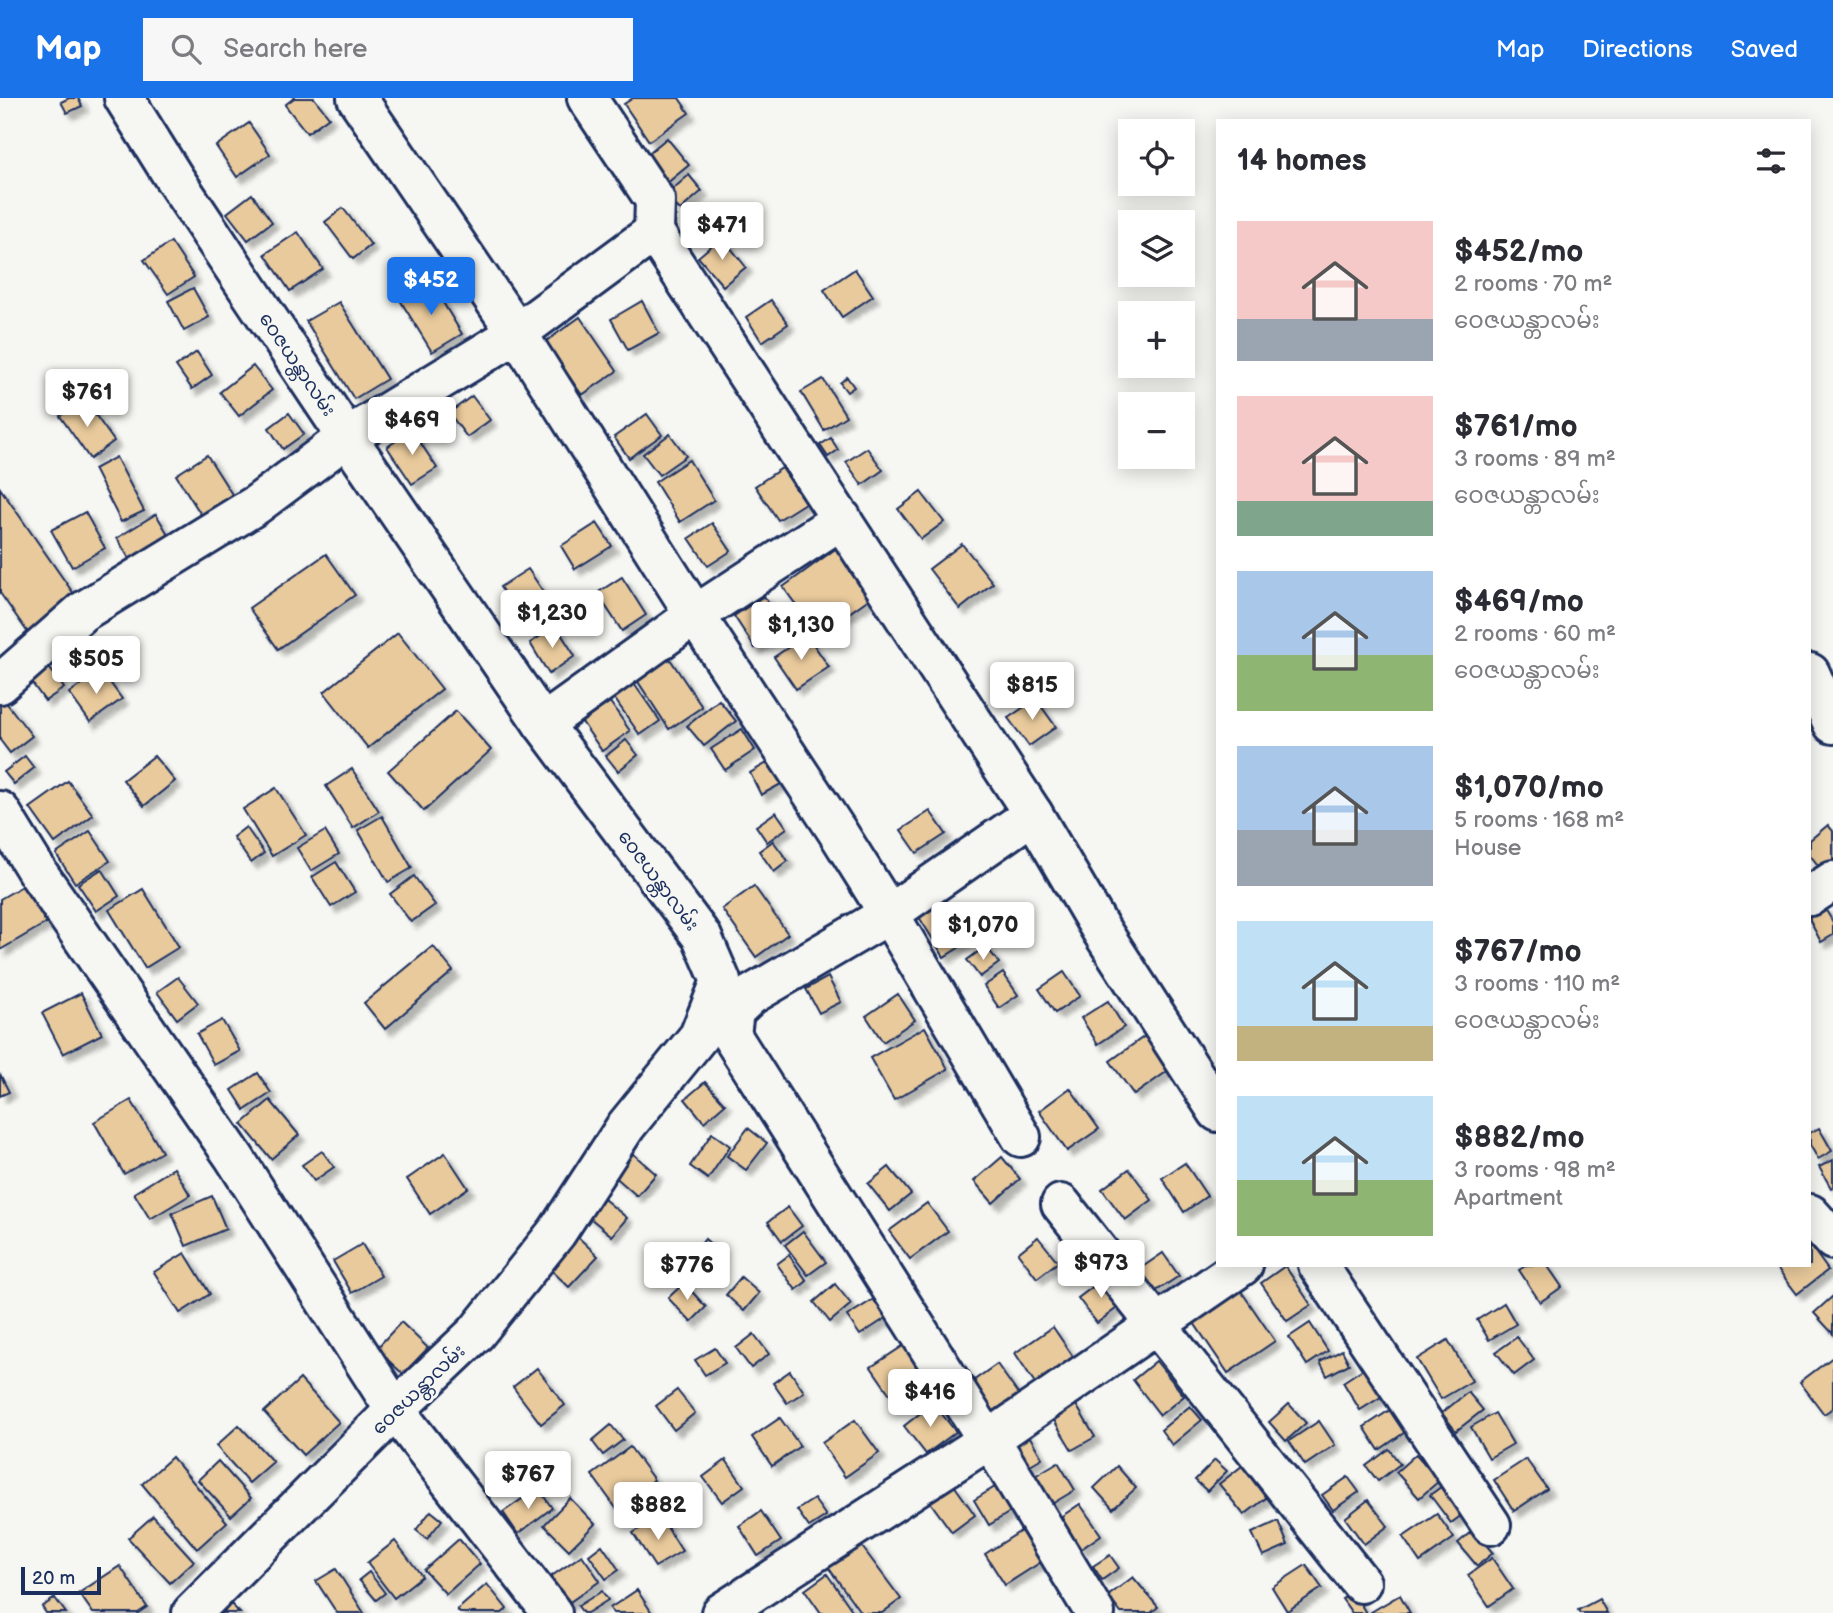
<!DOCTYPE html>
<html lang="en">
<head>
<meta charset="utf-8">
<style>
  :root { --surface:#fff; --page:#f7f7f7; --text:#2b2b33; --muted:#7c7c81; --accent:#1a73e8 }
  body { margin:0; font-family:"Balsamiq Sans","Noto Sans Myanmar",sans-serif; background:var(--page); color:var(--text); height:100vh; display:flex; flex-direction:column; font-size:26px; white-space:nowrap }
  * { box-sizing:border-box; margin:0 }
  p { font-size:23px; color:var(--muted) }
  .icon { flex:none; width:38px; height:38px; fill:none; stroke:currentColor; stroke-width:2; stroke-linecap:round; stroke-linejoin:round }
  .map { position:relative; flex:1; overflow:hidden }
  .details { position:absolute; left:1216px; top:21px; width:595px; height:1148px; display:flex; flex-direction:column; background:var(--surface); border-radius:0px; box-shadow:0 4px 18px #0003 }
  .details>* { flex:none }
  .fabs { position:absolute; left:1118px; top:21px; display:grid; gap:14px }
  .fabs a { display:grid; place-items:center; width:77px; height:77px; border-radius:0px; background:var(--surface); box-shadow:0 4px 18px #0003; font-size:35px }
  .scale { position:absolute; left:21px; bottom:18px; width:80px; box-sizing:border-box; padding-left:7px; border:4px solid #1b2f5e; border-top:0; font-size:19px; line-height:24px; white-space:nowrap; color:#1b2f5e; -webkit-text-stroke:5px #f6f6f2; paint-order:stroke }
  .price { position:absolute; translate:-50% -60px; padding:0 16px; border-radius:7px; background:#fff; color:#222; font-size:23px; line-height:46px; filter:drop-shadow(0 2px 4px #0008) }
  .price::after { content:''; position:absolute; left:50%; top:42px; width:21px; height:16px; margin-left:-10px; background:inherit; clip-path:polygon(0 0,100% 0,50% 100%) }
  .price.selected { background:var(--accent); color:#fff }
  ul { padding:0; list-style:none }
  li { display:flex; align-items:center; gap:21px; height:175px; padding:0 21px }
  li span { display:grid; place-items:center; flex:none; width:196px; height:140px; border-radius:0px; color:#555 }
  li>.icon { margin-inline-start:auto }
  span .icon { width:84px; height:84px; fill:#fffc; stroke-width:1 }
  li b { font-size:30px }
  h2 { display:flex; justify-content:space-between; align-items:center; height:84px; padding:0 21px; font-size:30px }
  header { display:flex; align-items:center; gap:42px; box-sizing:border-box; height:98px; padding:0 35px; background:var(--accent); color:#fff }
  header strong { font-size:33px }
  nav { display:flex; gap:38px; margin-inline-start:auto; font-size:24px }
  .search { width:490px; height:63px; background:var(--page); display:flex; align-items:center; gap:18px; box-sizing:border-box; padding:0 24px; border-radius:0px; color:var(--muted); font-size:26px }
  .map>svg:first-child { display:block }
  .building { fill:#e9ca9c; stroke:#1b2f5e; stroke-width:2; filter:url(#shadow) }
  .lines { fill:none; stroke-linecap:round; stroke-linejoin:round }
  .minor-casing { stroke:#1b2f5e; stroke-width:44 }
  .minor { stroke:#f6f6f2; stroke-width:38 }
  .labels { text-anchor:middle; stroke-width:6; stroke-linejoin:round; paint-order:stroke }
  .street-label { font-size:19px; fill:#1b2f5e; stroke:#f6f6f2 }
</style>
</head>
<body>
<header>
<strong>Map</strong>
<div class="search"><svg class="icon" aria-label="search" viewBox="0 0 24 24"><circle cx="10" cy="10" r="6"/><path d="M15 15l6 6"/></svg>Search here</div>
<nav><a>Map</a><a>Directions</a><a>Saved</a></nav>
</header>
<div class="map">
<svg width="1833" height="1515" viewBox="0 0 1833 1515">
  <defs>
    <filter id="shadow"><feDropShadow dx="6" dy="6" stdDeviation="2" flood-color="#0004"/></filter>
  </defs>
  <rect width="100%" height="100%" fill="#f6f6f2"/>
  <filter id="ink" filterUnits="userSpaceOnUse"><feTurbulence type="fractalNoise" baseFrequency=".0143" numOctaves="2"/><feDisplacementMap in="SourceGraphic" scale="14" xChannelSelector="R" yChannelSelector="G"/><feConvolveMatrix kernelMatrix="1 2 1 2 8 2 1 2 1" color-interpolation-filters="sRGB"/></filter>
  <g filter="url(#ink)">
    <g class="building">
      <polygon points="69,0 78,0 82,8 67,15 61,4"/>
      <polygon points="294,0 314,0 329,19 307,35 285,7"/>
      <polygon points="633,0 679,0 689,15 649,43 624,6"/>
      <polygon points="249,25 270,56 237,79 216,48"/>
      <polygon points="667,40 689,67 661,90 639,63"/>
      <polygon points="689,77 702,93 680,112 666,97"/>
      <polygon points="252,96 272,124 248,142 227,115"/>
      <polygon points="343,110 371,147 353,161 325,124"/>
      <polygon points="298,134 323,171 290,193 265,156"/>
      <polygon points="722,139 746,169 723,188 698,159"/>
      <polygon points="171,144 194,179 168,196 144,162"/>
      <polygon points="855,171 873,198 842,219 824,192"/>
      <polygon points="430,183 462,236 432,254 400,202"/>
      <polygon points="193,190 209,219 184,233 168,203"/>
      <polygon points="771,202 788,226 762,244 746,219"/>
      <polygon points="642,203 659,235 628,252 611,221"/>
      <polygon points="339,204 387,281 354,301 306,223"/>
      <polygon points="580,219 617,273 582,297 545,244"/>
      <polygon points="197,254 212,277 192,291 176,268"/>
      <polygon points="253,268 272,292 239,318 220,294"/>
      <polygon points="847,279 854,289 847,294 840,285"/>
      <polygon points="823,281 846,318 824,332 801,294"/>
      <polygon points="472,298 490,322 467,339 449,315"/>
      <polygon points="84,301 114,343 90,361 60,318"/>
      <polygon points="289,315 304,336 283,351 269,330"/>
      <polygon points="647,316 662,337 629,360 614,339"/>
      <polygon points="412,332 437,370 412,386 387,349"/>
      <polygon points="670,336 686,358 659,377 643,356"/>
      <polygon points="831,340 838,352 828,359 820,347"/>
      <polygon points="867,350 883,372 862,387 846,364"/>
      <polygon points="207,357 233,398 202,418 176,377"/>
      <polygon points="116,359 144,413 121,424 94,371"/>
      <polygon points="689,362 714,402 680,424 655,384"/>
      <polygon points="782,370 805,405 778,422 755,388"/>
      <polygon points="0,390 78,502 29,536 0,495"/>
      <polygon points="921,394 944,424 921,441 898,411"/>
      <polygon points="85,414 105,450 72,469 51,432"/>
      <polygon points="156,416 175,448 136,472 117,440"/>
      <polygon points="597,425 612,448 575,471 561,448"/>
      <polygon points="712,425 731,453 708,468 689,440"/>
      <polygon points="845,444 880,493 818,537 783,489"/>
      <polygon points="962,446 993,485 960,511 929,471"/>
      <polygon points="326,456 355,497 278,551 249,510"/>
      <polygon points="528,471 545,496 517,514 500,489"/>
      <polygon points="622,479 646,517 622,533 597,495"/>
      <polygon points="764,498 785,530 755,550 734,518"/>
      <polygon points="556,528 575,558 549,576 530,545"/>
      <polygon points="398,535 442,591 368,650 324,594"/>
      <polygon points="807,537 829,569 796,591 774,559"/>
      <polygon points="666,555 702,609 669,631 633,576"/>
      <polygon points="45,564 64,590 45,603 27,578"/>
      <polygon points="101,572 122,601 90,624 69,595"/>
      <polygon points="632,583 660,623 640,637 612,597"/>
      <polygon points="1036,601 1056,629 1029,648 1008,620"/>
      <polygon points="719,602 736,623 704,648 687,628"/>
      <polygon points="5,603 32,638 10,655 0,642 0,606"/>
      <polygon points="610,604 630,633 602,653 582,624"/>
      <polygon points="456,613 491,652 424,713 388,673"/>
      <polygon points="742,631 755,652 725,672 711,651"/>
      <polygon points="626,642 638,657 618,673 606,658"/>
      <polygon points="25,658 34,670 14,686 4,674"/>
      <polygon points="154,658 175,683 144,708 123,682"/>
      <polygon points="769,664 781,686 761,697 750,675"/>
      <polygon points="352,671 379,713 353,730 326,688"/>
      <polygon points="68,683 93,717 55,745 30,710"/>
      <polygon points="276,690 306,737 272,758 243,711"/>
      <polygon points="930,713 946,736 917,755 901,732"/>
      <polygon points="776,714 787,730 767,744 756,728"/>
      <polygon points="382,718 412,770 388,784 358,732"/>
      <polygon points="1828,727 1833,733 1833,768 1824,775 1810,757 1810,742"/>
      <polygon points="246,729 264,755 251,765 233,739"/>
      <polygon points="90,733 110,763 75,785 56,756"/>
      <polygon points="325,733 339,756 311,773 297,750"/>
      <polygon points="773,743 788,763 774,774 759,753"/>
      <polygon points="336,764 355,794 331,809 312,779"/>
      <polygon points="102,771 119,798 96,813 78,786"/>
      <polygon points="414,778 435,807 411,824 390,796"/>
      <polygon points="24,787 46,825 0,852 0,801"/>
      <polygon points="754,788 788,836 756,859 722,811"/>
      <polygon points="143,791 179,849 145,870 109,812"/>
      <polygon points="945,802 971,842 944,859 919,819"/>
      <polygon points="1824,809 1833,824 1833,837 1821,844 1810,823 1810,817"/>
      <polygon points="433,848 453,873 385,931 364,905"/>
      <polygon points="986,848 999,865 980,879 967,862"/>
      <polygon points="1064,874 1080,898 1055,915 1039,891"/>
      <polygon points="1003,875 1018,897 999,910 984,888"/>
      <polygon points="178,879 198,905 177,921 157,894"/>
      <polygon points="828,879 841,904 819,915 806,891"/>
      <polygon points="81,895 102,936 63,956 42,915"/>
      <polygon points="898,896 915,922 883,944 866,918"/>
      <polygon points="1108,903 1124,929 1098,946 1081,920"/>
      <polygon points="222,922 240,953 214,967 197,936"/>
      <polygon points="925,929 948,971 894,1002 870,960"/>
      <polygon points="1145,938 1169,972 1134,997 1110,963"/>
      <polygon points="258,975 271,995 245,1012 232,992"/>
      <polygon points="0,976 9,994 0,998"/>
      <polygon points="705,984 725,1006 704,1024 685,1001"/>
      <polygon points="1070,990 1099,1031 1067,1053 1039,1013"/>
      <polygon points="131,1002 162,1054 124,1076 94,1024"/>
      <polygon points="270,1002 299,1037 271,1061 242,1026"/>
      <polygon points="748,1030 767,1045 746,1072 727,1058"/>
      <polygon points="1819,1030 1832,1053 1818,1061 1810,1047 1810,1035"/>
      <polygon points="712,1035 730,1048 708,1081 690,1068"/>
      <polygon points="322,1053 334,1069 314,1083 302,1067"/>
      <polygon points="630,1053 656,1076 637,1098 611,1075"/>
      <polygon points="445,1055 468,1090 430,1116 407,1081"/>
      <polygon points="1002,1059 1020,1081 993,1105 974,1083"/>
      <polygon points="1833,1062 1833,1089 1831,1090 1819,1069"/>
      <polygon points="1185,1065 1207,1098 1184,1114 1162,1080"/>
      <polygon points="889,1069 911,1096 890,1113 868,1086"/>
      <polygon points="174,1070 190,1097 150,1121 134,1095"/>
      <polygon points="1129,1071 1152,1102 1125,1122 1102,1091"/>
      <polygon points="599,1097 627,1120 612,1138 584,1115"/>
      <polygon points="212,1098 226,1131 186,1148 172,1115"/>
      <polygon points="927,1105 948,1133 910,1161 889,1133"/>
      <polygon points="788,1109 802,1128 782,1143 768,1124"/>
      <polygon points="803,1133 826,1164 808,1177 785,1147"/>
      <polygon points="577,1138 598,1158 569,1189 548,1169"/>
      <polygon points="1038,1139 1058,1164 1037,1180 1018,1155"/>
      <polygon points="705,1141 719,1153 707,1167 693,1156"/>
      <polygon points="362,1146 381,1178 352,1195 333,1163"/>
      <polygon points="1810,1147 1828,1172 1797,1196 1775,1167 1810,1167"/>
      <polygon points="185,1155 210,1196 180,1215 154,1174"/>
      <polygon points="1163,1155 1179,1178 1153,1195 1138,1172"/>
      <polygon points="789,1157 807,1183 796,1192 777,1166"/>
      <polygon points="1527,1167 1547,1167 1562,1189 1540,1204 1519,1172"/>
      <polygon points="1285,1168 1311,1207 1287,1223 1261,1185"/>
      <polygon points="741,1179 759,1195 744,1213 726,1197"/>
      <polygon points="1106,1179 1125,1204 1097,1225 1078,1200"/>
      <polygon points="684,1185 706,1209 691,1224 668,1200"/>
      <polygon points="835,1186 851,1206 830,1224 814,1204"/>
      <polygon points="1239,1190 1275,1243 1228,1275 1192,1222"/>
      <polygon points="1833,1198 1833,1236 1814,1215"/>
      <polygon points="874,1201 886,1220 860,1237 847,1218"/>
      <polygon points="1504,1205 1516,1226 1489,1242 1477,1222"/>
      <polygon points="401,1224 428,1250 403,1276 376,1251"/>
      <polygon points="1310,1225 1328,1253 1307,1267 1289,1239"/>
      <polygon points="1053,1229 1078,1266 1039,1291 1015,1255"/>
      <polygon points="754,1236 769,1256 751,1270 736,1250"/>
      <polygon points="1517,1239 1534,1262 1514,1277 1496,1254"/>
      <polygon points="1448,1242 1472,1283 1441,1301 1417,1261"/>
      <polygon points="903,1248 922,1276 891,1298 871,1269"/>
      <polygon points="715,1250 725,1265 705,1277 695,1262"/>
      <polygon points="1342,1252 1349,1266 1327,1278 1320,1264"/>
      <polygon points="1833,1259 1833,1310 1824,1316 1800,1284"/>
      <polygon points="1156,1263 1184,1298 1160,1317 1133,1282"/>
      <polygon points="997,1266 1023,1303 991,1325 966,1288"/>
      <polygon points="1366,1269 1384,1297 1360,1312 1343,1284"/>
      <polygon points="537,1270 565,1307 541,1326 513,1289"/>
      <polygon points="790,1273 804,1294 787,1305 773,1285"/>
      <polygon points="300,1281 339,1324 303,1357 264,1314"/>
      <polygon points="677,1292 695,1315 674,1332 656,1308"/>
      <polygon points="1468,1294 1483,1312 1456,1333 1442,1315"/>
      <polygon points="933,1305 956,1334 926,1356 904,1328"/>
      <polygon points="1075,1305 1095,1339 1072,1352 1052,1319"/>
      <polygon points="1289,1306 1306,1325 1286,1343 1269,1324"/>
      <polygon points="1190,1308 1202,1322 1172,1347 1161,1332"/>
      <polygon points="1396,1308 1411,1330 1379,1352 1364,1329"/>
      <polygon points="1495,1315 1513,1346 1489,1360 1471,1329"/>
      <polygon points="780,1320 800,1348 772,1368 752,1339"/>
      <polygon points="855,1322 879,1355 845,1379 822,1345"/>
      <polygon points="1319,1323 1335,1347 1305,1367 1289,1343"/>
      <polygon points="239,1327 273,1364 249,1385 216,1348"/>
      <polygon points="611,1327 623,1342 603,1357 592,1343"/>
      <polygon points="1027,1334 1042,1360 1023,1371 1008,1345"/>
      <polygon points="630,1349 654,1382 616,1410 592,1377"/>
      <polygon points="1389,1351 1400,1366 1378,1383 1366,1368"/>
      <polygon points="1416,1356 1439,1383 1419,1400 1396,1374"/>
      <polygon points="172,1359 227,1424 197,1451 142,1386"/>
      <polygon points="1526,1361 1547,1391 1514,1413 1494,1382"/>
      <polygon points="726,1362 744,1388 722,1404 703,1379"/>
      <polygon points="1215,1362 1227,1373 1207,1393 1195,1382"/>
      <polygon points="218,1363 251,1400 231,1418 198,1382"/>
      <polygon points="1058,1364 1075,1392 1050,1407 1033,1379"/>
      <polygon points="1117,1368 1136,1390 1113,1411 1094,1390"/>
      <polygon points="1242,1368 1266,1400 1244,1417 1219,1386"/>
      <polygon points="1348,1379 1359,1394 1333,1412 1322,1397"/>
      <polygon points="1449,1383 1470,1411 1451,1425 1430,1397"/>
      <polygon points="954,1387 975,1417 952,1434 930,1404"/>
      <polygon points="995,1389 1010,1414 989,1427 974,1402"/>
      <polygon points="538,1390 552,1410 518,1436 503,1414"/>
      <polygon points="570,1400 595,1426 569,1452 544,1427"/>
      <polygon points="814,1401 826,1418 809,1429 797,1412"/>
      <polygon points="1368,1402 1388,1428 1364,1446 1345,1420"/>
      <polygon points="1080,1406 1101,1437 1081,1451 1059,1420"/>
      <polygon points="431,1413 442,1422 427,1441 416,1432"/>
      <polygon points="761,1413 781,1443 758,1458 739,1428"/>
      <polygon points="1437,1416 1454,1440 1420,1464 1403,1439"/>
      <polygon points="153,1418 194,1463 170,1485 128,1440"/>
      <polygon points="660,1418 682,1453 655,1469 633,1435"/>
      <polygon points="1278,1423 1288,1447 1263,1458 1252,1435"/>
      <polygon points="1473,1432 1493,1455 1477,1468 1458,1445"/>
      <polygon points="1021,1433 1041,1464 1005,1487 985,1456"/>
      <polygon points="459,1441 480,1466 446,1496 424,1472"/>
      <polygon points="395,1443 422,1478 394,1500 367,1465"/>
      <polygon points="860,1446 901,1501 882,1515 861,1515 828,1469"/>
      <polygon points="602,1447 619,1472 606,1481 589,1457"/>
      <polygon points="582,1457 600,1483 564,1508 546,1482"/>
      <polygon points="1110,1457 1119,1470 1102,1482 1093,1468"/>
      <polygon points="1492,1460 1513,1491 1489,1508 1468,1477"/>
      <polygon points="1306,1467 1322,1490 1287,1513 1272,1489"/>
      <polygon points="120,1468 147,1509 138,1515 93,1515 79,1495"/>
      <polygon points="336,1471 364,1515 337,1515 316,1483"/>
      <polygon points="369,1474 385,1495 376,1502 359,1482"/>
      <polygon points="827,1476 854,1515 821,1515 805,1492"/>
      <polygon points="1133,1479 1158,1509 1151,1515 1121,1515 1108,1498"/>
      <polygon points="487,1486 507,1511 502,1515 460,1515 457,1512"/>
      <polygon points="637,1492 652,1515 613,1515 610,1510"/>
      <polygon points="602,1493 608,1502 587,1515 583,1515 578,1508"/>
      <polygon points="1353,1494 1366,1515 1352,1515 1342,1501"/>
      <polygon points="1400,1497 1410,1515 1371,1515 1371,1514"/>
      <polygon points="55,1500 66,1515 46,1515 42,1509"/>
      <polygon points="1599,1501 1607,1515 1580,1515 1578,1512"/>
      <polygon points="231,1506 240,1515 223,1515"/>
    </g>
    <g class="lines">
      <g class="minor-casing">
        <g id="minor">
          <polyline points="124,0 174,80 347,339 543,626 702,839 721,883 699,938 626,1028 557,1134 476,1235 395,1312 192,1515"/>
          <polyline points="357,0 517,235 695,517 837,733 889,816 1021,1039"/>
          <polyline points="654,134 1033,716 1101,832 1218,1014"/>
          <polyline points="1810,575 1833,626"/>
          <polyline points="0,586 82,514 256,407 347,339 517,235 654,134 655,102 587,0"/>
          <polyline points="543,626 695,517 842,421"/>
          <polyline points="0,713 38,775 234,1059 395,1312 552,1515"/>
          <polyline points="1033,716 889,816 751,897 734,913 731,937 981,1332 990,1341 1095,1515"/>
          <polyline points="1810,798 1833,783"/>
          <polyline points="1061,1106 1361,1485"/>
          <polyline points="1810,1116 1833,1142"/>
          <polyline points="1318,1167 1491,1427"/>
          <polyline points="721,1515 990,1341 1243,1167"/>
        </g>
      </g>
      <use href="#minor" class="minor"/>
    </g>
  </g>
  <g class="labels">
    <g class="street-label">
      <text transform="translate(298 266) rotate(56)" y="7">ဝေဇယန္တာလမ်း</text>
      <text transform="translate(659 782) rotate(53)" y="7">ဝေဇယန္တာလမ်း</text>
      <text transform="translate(418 1291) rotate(-44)" y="7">ဝေဇယန္တာလမ်း</text>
    </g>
  </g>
</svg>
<div class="fabs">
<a><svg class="icon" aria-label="locate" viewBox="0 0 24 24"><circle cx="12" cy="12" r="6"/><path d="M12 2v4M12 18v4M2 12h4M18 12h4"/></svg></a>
<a><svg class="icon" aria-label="layers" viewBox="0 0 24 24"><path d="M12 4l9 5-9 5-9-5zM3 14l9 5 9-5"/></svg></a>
<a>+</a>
<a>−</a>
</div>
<div class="scale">20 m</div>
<b class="price" style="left:722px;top:164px">$471</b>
<b class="price selected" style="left:431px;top:219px">$452</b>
<b class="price" style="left:87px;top:331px">$761</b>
<b class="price" style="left:412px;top:359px">$469</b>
<b class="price" style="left:552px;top:552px">$1,230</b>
<b class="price" style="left:801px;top:564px">$1,130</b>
<b class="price" style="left:96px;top:598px">$505</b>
<b class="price" style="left:1032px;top:624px">$815</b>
<b class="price" style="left:983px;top:864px">$1,070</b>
<b class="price" style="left:1101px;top:1202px">$973</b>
<b class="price" style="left:687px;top:1204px">$776</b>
<b class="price" style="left:930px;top:1331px">$416</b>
<b class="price" style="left:528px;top:1413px">$767</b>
<b class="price" style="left:658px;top:1444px">$882</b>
<section class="details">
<h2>14 homes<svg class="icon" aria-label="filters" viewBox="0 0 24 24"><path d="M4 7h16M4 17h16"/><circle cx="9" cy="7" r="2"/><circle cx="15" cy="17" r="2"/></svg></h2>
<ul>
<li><span style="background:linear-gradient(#f6c9c9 70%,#9aa5b1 0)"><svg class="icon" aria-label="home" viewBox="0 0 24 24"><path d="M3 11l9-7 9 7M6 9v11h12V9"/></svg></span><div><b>$452/mo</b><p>2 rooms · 70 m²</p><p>ဝေဇယန္တာလမ်း</p></div></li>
<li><span style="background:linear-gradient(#f6c9c9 75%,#7fa58c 0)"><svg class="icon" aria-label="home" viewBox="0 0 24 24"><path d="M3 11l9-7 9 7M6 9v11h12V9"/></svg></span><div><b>$761/mo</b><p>3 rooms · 89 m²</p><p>ဝေဇယန္တာလမ်း</p></div></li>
<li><span style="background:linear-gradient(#a9c7e8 60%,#8fb573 0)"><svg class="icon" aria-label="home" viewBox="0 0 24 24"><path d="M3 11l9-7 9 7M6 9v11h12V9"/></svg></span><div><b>$469/mo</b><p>2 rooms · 60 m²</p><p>ဝေဇယန္တာလမ်း</p></div></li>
<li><span style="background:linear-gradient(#a9c7e8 60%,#9aa5b1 0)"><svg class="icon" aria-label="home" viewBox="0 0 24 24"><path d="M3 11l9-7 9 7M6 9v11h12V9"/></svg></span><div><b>$1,070/mo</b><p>5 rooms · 168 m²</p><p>House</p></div></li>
<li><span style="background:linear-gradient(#bfe0f5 75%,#c2b280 0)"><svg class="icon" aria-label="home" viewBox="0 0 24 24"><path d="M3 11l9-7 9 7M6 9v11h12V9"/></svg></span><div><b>$767/mo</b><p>3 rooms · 110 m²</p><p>ဝေဇယန္တာလမ်း</p></div></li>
<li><span style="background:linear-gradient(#bfe0f5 60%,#8fb573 0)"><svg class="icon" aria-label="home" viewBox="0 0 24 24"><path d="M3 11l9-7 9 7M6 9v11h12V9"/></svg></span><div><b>$882/mo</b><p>3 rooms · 98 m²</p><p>Apartment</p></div></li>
</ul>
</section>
</div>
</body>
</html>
